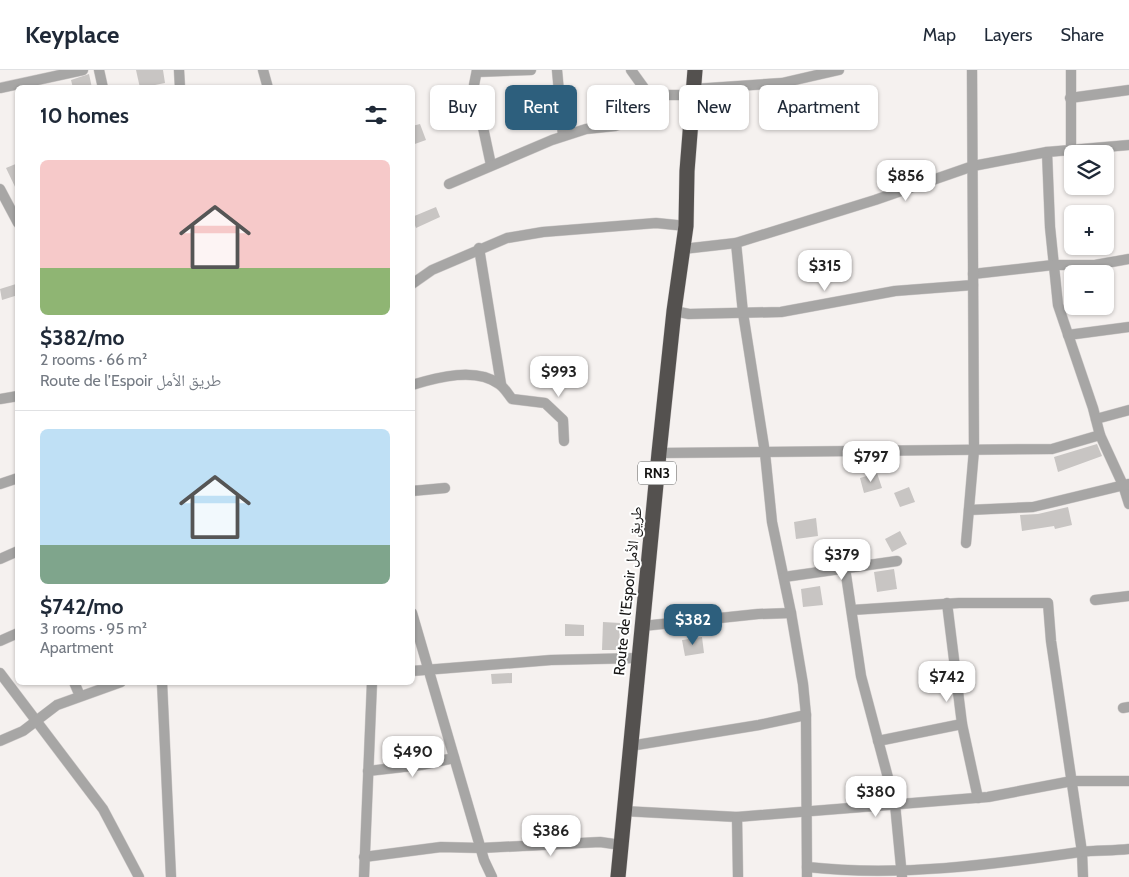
<!DOCTYPE html>
<html lang="en">
<head>
<meta charset="utf-8">
<style>
  :root { --surface:#fff; --page:#f6f6f7; --text:#1f2937; --muted:#747a83; --line:#e0e1e3; --accent:#2d5f7d }
  body { margin:0; font-family:Cabin,"Noto Naskh Arabic",sans-serif; background:var(--page); color:var(--text); height:100vh; display:flex; flex-direction:column; font-size:19px; white-space:nowrap }
  * { box-sizing:border-box; margin:0 }
  p { font-size:16px; color:var(--muted) }
  .icon { flex:none; width:28px; height:28px; fill:none; stroke:currentColor; stroke-width:2; stroke-linecap:round; stroke-linejoin:round }
  .map { position:relative; flex:1; overflow:hidden }
  .sheet { position:absolute; left:15px; top:15px; width:400px; height:600px; display:flex; flex-direction:column; background:var(--surface); border-radius:8px; box-shadow:0 1px 4px #0004 }
  .sheet>* { flex:none }
  .hud { position:absolute; left:430px; top:15px; width:475px; height:45px; display:flex; gap:10px }
  .buttons { position:absolute; left:1064px; top:75px; display:grid; gap:10px }
  .buttons a { display:grid; place-items:center; width:50px; height:50px; border-radius:8px; background:var(--surface); box-shadow:0 1px 4px #0004; font-size:25px }
  .price { position:absolute; translate:-50% -42px; padding:0 11px; border-radius:10px; background:#fff; color:#222; font-size:16px; line-height:32px; filter:drop-shadow(0 1px 2px #0008) }
  .price::after { content:''; position:absolute; left:50%; top:30px; width:15px; height:11px; margin-left:-8px; background:inherit; clip-path:polygon(0 0,100% 0,50% 100%) }
  .price.selected { background:var(--accent); color:#fff }
  ul { padding:0; list-style:none }
  li { display:grid; align-content:center; gap:10px; height:265px; padding:0 25px }
  li+li { border-top:1px solid var(--line) }
  li span { display:grid; place-items:center; height:155px; border-radius:8px; color:#555 }
  li>.icon { margin-inline-start:auto }
  span .icon { width:90px; height:90px; fill:#fffc; stroke-width:1 }
  li b { font-size:21px }
  h2 { display:flex; justify-content:space-between; align-items:center; height:60px; padding:0 25px; font-size:21px }
  .chip { padding:0 18px; border-radius:8px; background:var(--surface); box-shadow:0 1px 4px #0004; font-size:18px; line-height:45px }
  .chip.selected { background:var(--accent); color:#fff }
  header { display:flex; align-items:center; gap:30px; box-sizing:border-box; height:70px; padding:0 25px; background:var(--surface); border-bottom:1px solid var(--line) }
  header strong { font-size:24px }
  nav { display:flex; gap:28px; margin-inline-start:auto; font-size:18px }
  .map>svg:first-child { display:block }
  .building { fill:#c8c5c3 }
  .lines { fill:none; stroke-linecap:round; stroke-linejoin:round }
  .street-casing { stroke:#d1cdcc; stroke-width:11 }
  .highway-casing { stroke:#d1cdcc; stroke-width:16 }
  .street { stroke:#a7a6a5; stroke-width:10 }
  .highway { stroke:#54514f; stroke-width:15 }
  .labels { text-anchor:middle; stroke-width:4; stroke-linejoin:round; paint-order:stroke }
  .shield { fill:#fff; stroke:#5a5a59; stroke-width:1 }
  .shield-label { font-size:14px; font-weight:bold; fill:#141312 }
  .street-label { font-size:15px; fill:#141312; stroke:#fff }
</style>
</head>
<body>
<header>
<strong>Keyplace</strong>
<nav><a>Map</a><a>Layers</a><a>Share</a></nav>
</header>
<div class="map">
<svg width="1129" height="807" viewBox="0 0 1129 807">
  <rect width="100%" height="100%" fill="#f5f1ef"/>
  <g class="building">
    <polygon points="136,0 163,0 165,13 140,18"/>
    <polygon points="89,4 92,18 73,18 71,10"/>
    <polygon points="468,19 470,27 458,31 448,38 443,31 454,23"/>
    <polygon points="420,54 426,70 412,75 412,56"/>
    <polygon points="18,93 18,123 6,98"/>
    <polygon points="436,137 440,147 416,158 412,147"/>
    <polygon points="16,214 18,225 2,230 0,219"/>
    <polygon points="1097,374 1102,386 1058,402 1054,387"/>
    <polygon points="877,403 882,418 864,423 860,408"/>
    <polygon points="909,417 915,432 900,437 894,423"/>
    <polygon points="1068,437 1072,455 1055,459 1054,456 1022,461 1020,445 1038,444"/>
    <polygon points="816,448 818,466 796,469 794,452"/>
    <polygon points="900,461 907,474 892,482 885,469"/>
    <polygon points="894,499 897,519 877,522 874,502"/>
    <polygon points="820,516 823,535 803,537 801,519"/>
    <polygon points="603,552 620,553 619,580 602,580"/>
    <polygon points="565,554 584,555 584,566 565,566"/>
    <polygon points="702,567 704,583 685,586 682,570"/>
    <polygon points="512,603 512,613 492,614 491,604"/>
  </g>
  <g class="lines">
    <g class="street-casing">
      <g id="street">
        <polyline points="99,0 103,18"/>
        <polyline points="179,0 180,18"/>
        <polyline points="263,0 268,18"/>
        <polyline points="477,0 474,15 491,95"/>
        <polyline points="557,0 563,66"/>
        <polyline points="631,0 649,25"/>
        <polyline points="477,2 531,0"/>
        <polyline points="0,18 83,0"/>
        <polyline points="694,19 782,13 839,0"/>
        <polyline points="649,25 693,25"/>
        <polyline points="1070,28 1129,20"/>
        <polyline points="1071,80 1071,0"/>
        <polyline points="1047,82 1050,157 1058,235 1093,338 1100,365 1123,415 1129,434"/>
        <polyline points="449,114 552,70 586,59 615,56 631,51 649,25"/>
        <polyline points="0,119 18,153"/>
        <polyline points="736,173 743,243 765,383 772,452 791,543 803,614 806,645 807,807"/>
        <polyline points="479,178 501,314"/>
        <polyline points="683,179 736,173 875,130 973,96 1047,82 1129,75"/>
        <polyline points="973,204 1053,195 1095,195 1129,189"/>
        <polyline points="412,214 432,200 507,168 543,162 656,153 686,156"/>
        <polyline points="674,241 689,244 781,242 895,221 973,215"/>
        <polyline points="1068,265 1129,257"/>
        <path d="M412 315C438 307 476 297 499 314 504 317 508 324 512 329L545 333 563 350 564 371"/>
        <polyline points="0,329 18,326"/>
        <polyline points="1096,349 1129,340"/>
        <polyline points="659,383 1052,379 1100,365"/>
        <polyline points="0,414 18,408"/>
        <polyline points="412,421 445,418"/>
        <polyline points="969,440 1033,437 1128,414"/>
        <polyline points="966,473 974,380 972,0"/>
        <polyline points="0,489 18,481"/>
        <polyline points="845,498 861,606 895,734 902,807"/>
        <polyline points="784,507 897,491"/>
        <polyline points="1095,530 1129,526"/>
        <polyline points="947,533 962,654 978,728"/>
        <polyline points="852,540 959,533 1048,533 1051,571 1082,782 1083,807"/>
        <polyline points="412,543 484,790 492,807"/>
        <polyline points="643,556 758,544 791,543"/>
        <polyline points="0,571 18,563"/>
        <polyline points="412,601 551,590 639,588"/>
        <polyline points="0,603 103,739 139,807"/>
        <polyline points="74,612 80,626"/>
        <polyline points="162,612 171,807"/>
        <polyline points="1123,638 1129,637"/>
        <polyline points="0,671 23,661 57,635 121,612"/>
        <polyline points="878,671 962,654"/>
        <polyline points="630,676 759,655 806,645"/>
        <polyline points="368,701 421,695 454,688"/>
        <polyline points="623,741 737,747 988,727 1072,711 1129,711"/>
        <polyline points="737,747 738,807"/>
        <polyline points="364,787 441,777 481,778 600,772 621,775"/>
        <path d="M807 797C898 807 990 795 1080 782 1096 780 1113 781 1129 779"/>
        <polyline points="364,807 372,612"/>
      </g>
    </g>
    <g class="highway-casing">
      <polyline id="highway" points="618,807 659,383 674,241 686,156 687,101 695,0"/>
    </g>
    <use href="#street" class="street"/>
    <use href="#highway" class="highway"/>
  </g>
  <g class="labels">
    <rect class="shield" x="638" y="391.5" width="38" height="23" rx="4"/>
    <g class="shield-label">
      <text x="657" y="408">RN3</text>
    </g>
    <g class="street-label">
      <text transform="translate(628 521) rotate(-84)" y="5">Route de l’Espoir طريق الأمل</text>
    </g>
  </g>
</svg>
<div class="buttons">
<a><svg class="icon" aria-label="layers" viewBox="0 0 24 24"><path d="M12 4l9 5-9 5-9-5zM3 14l9 5 9-5"/></svg></a>
<a>+</a>
<a>−</a>
</div>
<b class="price" style="left:906px;top:132px">$856</b>
<b class="price" style="left:825px;top:222px">$315</b>
<b class="price" style="left:559px;top:328px">$993</b>
<b class="price" style="left:871px;top:413px">$797</b>
<b class="price" style="left:842px;top:511px">$379</b>
<b class="price selected" style="left:693px;top:576px">$382</b>
<b class="price" style="left:947px;top:633px">$742</b>
<b class="price" style="left:413px;top:708px">$490</b>
<b class="price" style="left:876px;top:748px">$380</b>
<b class="price" style="left:551px;top:787px">$386</b>
<div class="hud">
<a class="chip">Buy</a>
<a class="chip selected">Rent</a>
<a class="chip">Filters</a>
<a class="chip">New</a>
<a class="chip">Apartment</a>
</div>
<section class="sheet">
<h2>10 homes<svg class="icon" aria-label="filters" viewBox="0 0 24 24"><path d="M4 7h16M4 17h16"/><circle cx="9" cy="7" r="2"/><circle cx="15" cy="17" r="2"/></svg></h2>
<ul>
<li><span style="background:linear-gradient(#f6c9c9 70%,#8fb573 0)"><svg class="icon" aria-label="home" viewBox="0 0 24 24"><path d="M3 11l9-7 9 7M6 9v11h12V9"/></svg></span><div><b>$382/mo</b><p>2 rooms · 66 m²</p><p>Route de l’Espoir طريق الأمل</p></div></li>
<li><span style="background:linear-gradient(#bfe0f5 75%,#7fa58c 0)"><svg class="icon" aria-label="home" viewBox="0 0 24 24"><path d="M3 11l9-7 9 7M6 9v11h12V9"/></svg></span><div><b>$742/mo</b><p>3 rooms · 95 m²</p><p>Apartment</p></div></li>
</ul>
</section>
</div>
</body>
</html>
